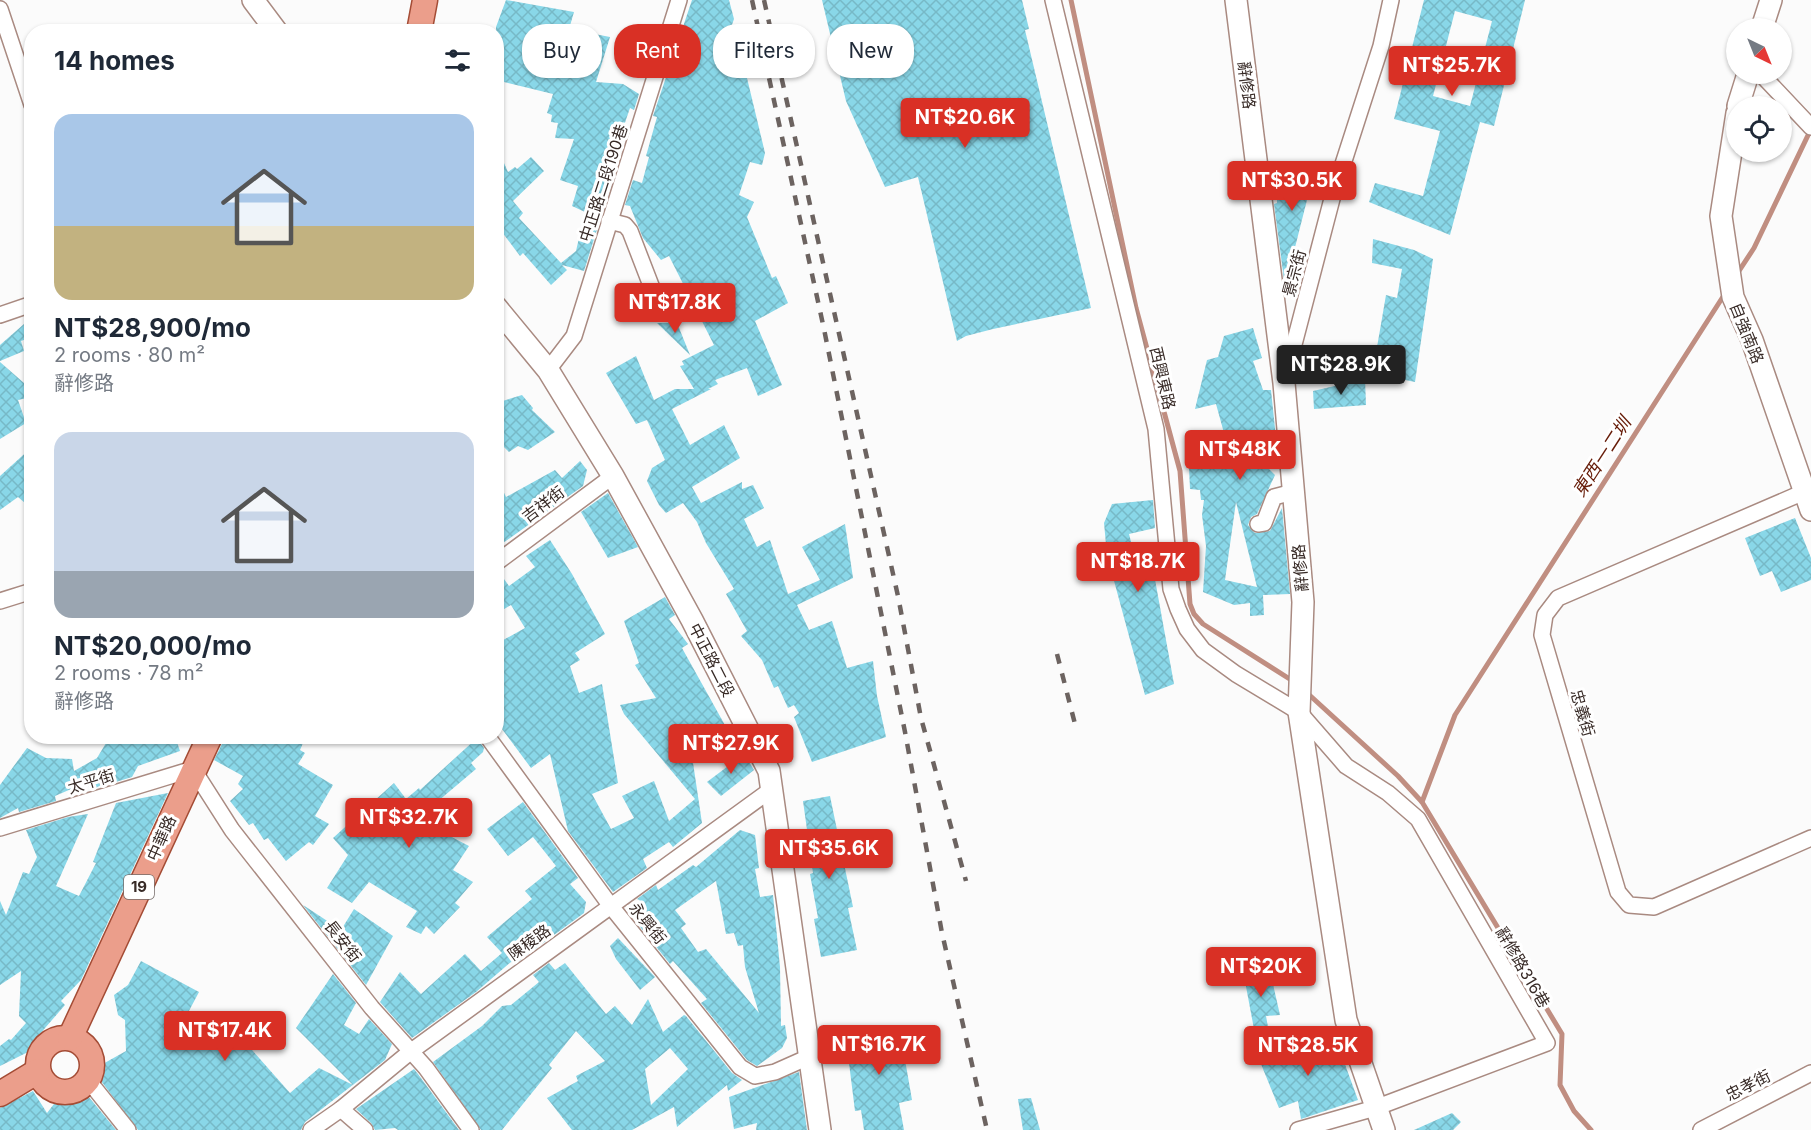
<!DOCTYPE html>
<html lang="en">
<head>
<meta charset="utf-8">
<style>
  :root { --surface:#fff; --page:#f6f6f7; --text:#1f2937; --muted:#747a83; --accent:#d93025 }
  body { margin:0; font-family:Inter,"Noto Sans TC",sans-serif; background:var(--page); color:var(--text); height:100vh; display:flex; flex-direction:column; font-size:22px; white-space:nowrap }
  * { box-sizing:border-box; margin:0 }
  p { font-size:20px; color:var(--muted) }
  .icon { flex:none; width:33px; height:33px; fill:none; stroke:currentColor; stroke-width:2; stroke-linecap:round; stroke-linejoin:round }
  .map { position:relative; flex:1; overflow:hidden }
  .sheet { position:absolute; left:24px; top:24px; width:480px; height:720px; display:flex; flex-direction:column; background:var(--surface); border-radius:24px; box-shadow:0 2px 4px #0004 }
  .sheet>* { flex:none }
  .banner { position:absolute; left:522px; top:24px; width:570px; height:54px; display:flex; gap:12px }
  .needle { width:39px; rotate:137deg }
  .controls { position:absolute; left:1726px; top:18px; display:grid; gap:12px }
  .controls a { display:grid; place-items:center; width:66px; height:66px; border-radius:50%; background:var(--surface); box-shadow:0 2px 4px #0004; font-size:30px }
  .price { position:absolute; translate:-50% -51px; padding:0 14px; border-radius:6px; background:var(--accent); color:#fff; font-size:20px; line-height:39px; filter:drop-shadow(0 2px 3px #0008) }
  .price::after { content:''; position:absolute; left:50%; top:36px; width:18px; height:14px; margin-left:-9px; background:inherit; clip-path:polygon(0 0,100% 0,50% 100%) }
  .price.active { background:#222; color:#fff }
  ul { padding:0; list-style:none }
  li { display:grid; align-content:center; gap:12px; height:318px; padding:0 30px }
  li span { display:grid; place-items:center; height:186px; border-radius:18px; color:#555 }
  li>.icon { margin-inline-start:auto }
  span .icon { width:108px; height:108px; fill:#fffc; stroke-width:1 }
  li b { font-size:26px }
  h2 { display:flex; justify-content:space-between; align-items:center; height:72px; padding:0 30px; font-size:26px }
  .tag { padding:0 21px; border-radius:24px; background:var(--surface); box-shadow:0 2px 4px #0004; font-size:21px; line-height:54px }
  .tag.active { background:var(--accent); color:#fff }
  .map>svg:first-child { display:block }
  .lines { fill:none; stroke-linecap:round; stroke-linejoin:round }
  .stream { stroke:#c08e81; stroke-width:5 }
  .building { fill:url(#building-cross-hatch); fill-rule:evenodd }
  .street-casing { stroke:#a98a81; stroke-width:18 }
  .secondary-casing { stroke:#a98a81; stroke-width:24 }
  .primary-casing { stroke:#a44c35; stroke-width:27 }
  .street { stroke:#fff; stroke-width:15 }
  .secondary { stroke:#fff; stroke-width:21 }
  .primary { stroke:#eb9e8b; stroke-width:24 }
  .rail { stroke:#6c6360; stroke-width:4.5; stroke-dasharray:10 10; stroke-linecap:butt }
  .labels { text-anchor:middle; stroke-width:6; stroke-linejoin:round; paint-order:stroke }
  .shield { fill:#fff; stroke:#746b68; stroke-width:1.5 }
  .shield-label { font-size:15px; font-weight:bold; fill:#382b27 }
  .street-label { font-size:16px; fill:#382b27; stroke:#fff }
  .water-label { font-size:18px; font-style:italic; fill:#661b07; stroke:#fff }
</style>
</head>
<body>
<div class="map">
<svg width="1811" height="1130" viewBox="0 0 1811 1130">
  <defs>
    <pattern id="building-cross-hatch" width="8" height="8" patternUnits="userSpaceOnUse" patternTransform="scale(1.5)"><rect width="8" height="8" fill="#89d7e8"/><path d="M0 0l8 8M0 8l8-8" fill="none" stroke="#77b9c7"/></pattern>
  </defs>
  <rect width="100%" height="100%" fill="#fbfbfb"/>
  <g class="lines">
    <g class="stream">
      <polyline points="1071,0 1136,308 1180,471 1190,604 1194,614 1203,624 1296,683"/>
      <polyline points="1737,274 1754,248 1811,129"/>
      <polyline points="1305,691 1398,776 1422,802 1562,1034 1560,1085 1574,1111 1591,1130"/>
      <polyline points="1422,802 1455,715 1726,292"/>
    </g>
  </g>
  <g class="building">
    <polygon points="506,0 574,12 569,29 610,37 596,82 623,84 639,94 634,110 630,108 618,143 612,141 602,172 614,175 584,271 562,265 567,270 551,285 523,253 520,256 496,224 496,145 508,172 515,167 517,169 531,157 544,171 513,201 523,213 519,218 561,263 576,251 585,212 572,206 578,186 560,180 574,139 555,138 558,123 551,122 552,115 547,113 553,94 496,80 496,27"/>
    <polygon points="692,0 729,0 734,19 717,68 747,78 765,153 762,165 750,162 739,195 754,202 747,217 772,278 776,276 788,303 755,321 782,385 758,396 747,368 715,380 718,384 708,389 711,389 672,409 690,445 724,425 740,458 692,487 701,503 742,482 742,489 753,485 764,508 744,519 757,547 770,540 788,594 820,580 802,547 845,524 853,578 797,605 809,630 832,621 847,668 873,661 877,696 886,737 812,762 794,717 799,713 794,705 788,708 778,686 774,688 762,660 741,636 747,631 726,594 734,589 706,543 697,522 683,503 666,513 659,505 647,481 652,468 665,460 647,420 636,424 606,373 636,356 654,400 675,389 694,389 680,366 684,365 682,361 714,345 669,256 661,260 643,238 630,206 625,205 633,180 642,183 649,157 646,156 657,117 653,116"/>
    <polygon points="822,0 1022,0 1029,29 1025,30 1091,308 993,329 966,336 957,341 918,177 885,187 846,101"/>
    <path d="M1424 0H1525L1494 126 1480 122 1450 235 1369 202 1375 183 1423 196 1440 131 1394 119ZM1455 11 1492 21 1470 106 1433 96Z"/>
    <polygon points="1314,172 1318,199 1307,200 1285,287 1274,204 1277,203 1277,177"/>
    <polygon points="1373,239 1414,250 1433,259 1415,382 1381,375 1371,382 1386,295 1397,298 1402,269 1372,263"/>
    <polygon points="32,317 32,337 21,341 24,351 0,361 0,345"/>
    <polygon points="657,323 677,323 690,355"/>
    <path d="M1253 328 1262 358 1253 361 1263 390H1271L1278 457 1260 460 1275 475 1257 514 1251 517 1248 525 1255 533 1270 531 1282 508 1290 594 1263 595 1264 615 1250 616V603L1234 605 1203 592 1206 546 1202 515 1204 500H1201L1200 490 1190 489 1189 468 1215 461 1224 433 1216 404 1195 409 1207 360 1218 357 1224 336ZM1236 502 1257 587 1225 580Z"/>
    <polygon points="0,362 32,390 32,397 18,400 26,423 0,439"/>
    <polygon points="1365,379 1366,405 1314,409 1313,391"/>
    <polygon points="522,395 533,408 532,410 555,432 528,450 518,446 509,452 496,439 496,403"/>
    <polygon points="32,447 32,509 18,497 0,510 0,476"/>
    <polygon points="580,461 587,470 583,486 496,548 496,476 506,497 555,470 562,478"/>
    <polygon points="608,493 638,547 608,558 581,512"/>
    <polygon points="1153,500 1155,528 1129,534 1137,565 1152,563 1174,684 1145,695 1107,555 1104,523 1112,504"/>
    <polygon points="1795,518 1811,558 1811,580 1781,592 1772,571 1760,576 1745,538"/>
    <polygon points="550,540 572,574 605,634 575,653 580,660 570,666 579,693 602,684 618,783 592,794 611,829 634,818 622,796 654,781 669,821 695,799 624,714 620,705 656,698 635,665 639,663 624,621 665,597 675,615 669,619 688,644 682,648 731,736 692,756 702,823 673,847 669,842 643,859 647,868 613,892 568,831 550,754 531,768 496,721 496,644 525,628 511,605 496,614 496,573 499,572 509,586 535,567 526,556"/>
    <polygon points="136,736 175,736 180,751 138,766 132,777 106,785 103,784 92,790 85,783 55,796 56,801 19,812 18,808 0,818 0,785 27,748 46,758 72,759 74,771 97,758 106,743 145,742"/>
    <polygon points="226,736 306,736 300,750 305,753 298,764 333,785 315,816 329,824 313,845 309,842 286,861 268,838 264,840 253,823 249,825 230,801 243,789 238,784 243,776 214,760"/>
    <polygon points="477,738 484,748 483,752 471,763 476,769 431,807 450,815 440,831 469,846 453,870 473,882 455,903 460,907 434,934 426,926 421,934 406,927 417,911 369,882 352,903 327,888 348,855 333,838 394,783 406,799 419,788 420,790"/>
    <polygon points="744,754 754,770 721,796 707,782"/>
    <polygon points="168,793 81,980 61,1001 65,1005 39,1035 42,1038 28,1052 0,1066 0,1046 9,1039 11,1040 26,1023 19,1016 21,971 0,985 0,901 6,915 23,872 29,874 37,857 26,830 68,817 88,814 56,886 79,896 96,863 93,862 116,803"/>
    <polygon points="830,796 853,907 848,908 857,950 821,957 814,919 818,918 810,874 813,873 803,801"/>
    <polygon points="523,802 578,878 570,884 586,902 584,913 516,963 511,962 476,992 412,1038 380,1002 400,972 421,994 465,954 481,971 502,953 487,937 532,899 525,891 556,866 533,837 508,856 487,829"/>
    <path d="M740 830 755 835 759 868 755 869 760 897 773 895 780 967 781 1026 785 1025 787 1038 782 1048 757 1066 747 1060 701 1003 707 999 673 961 670 964 637 923 641 918 636 912 641 901 637 899 656 885 658 890 693 865 696 867ZM716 881 726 934 734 933 738 946 743 945 745 967 759 1013 706 949 698 952 681 928 686 924 675 910Z"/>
    <polygon points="303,905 341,930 354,909 393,936 366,985"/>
    <polygon points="618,938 655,977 640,990 616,959 610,946"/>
    <polygon points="141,961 199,992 182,1024 208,1025 220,1021 230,1025 290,1093 319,1068 353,1085 296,1028 333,974 356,1003 344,1025 359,1034 369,1019 392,1044 385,1060 305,1122 301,1130 138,1130 98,1077 101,1065 126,1051 125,1020 118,1015 114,995 128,985"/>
    <path d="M549 963 555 970 565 963 606 1014 615 1006 632 1025 648 999 663 1032 684 1015 686 1016 732 1073 742 1080 728 1091 727 1085 677 1127 674 1107 632 1130H572L547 1098 578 1081 576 1076 605 1061 576 1031 549 1065 552 1068 502 1130H481L433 1062 482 1026 502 1006 511 1005 539 982 533 975ZM670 1048 688 1069 651 1105 645 1069Z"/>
    <polygon points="1270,971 1280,1015 1266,1016 1268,1027 1254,1029 1244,976"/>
    <polygon points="899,1025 912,1100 899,1103 904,1130 864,1130 861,1110 855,1111 845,1031"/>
    <polygon points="1335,1037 1358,1100 1301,1119 1298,1101 1279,1108 1252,1042 1284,1053 1309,1040 1311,1045"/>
    <polygon points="414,1069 418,1074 459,1130 398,1130 395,1128 375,1130 371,1123 356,1109"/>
    <polygon points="799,1072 807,1130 756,1130 757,1123 734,1129 729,1097"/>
    <polygon points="33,1091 47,1113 57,1100 73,1101 88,1096 116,1130 0,1130 0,1108"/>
    <polygon points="1031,1098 1040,1130 1023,1130 1018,1099"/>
    <polygon points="1452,1113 1461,1122 1453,1130 1414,1130"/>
  </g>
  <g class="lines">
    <g class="street-casing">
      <g id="street">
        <polyline points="1053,0 1156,429 1171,589 1178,609 1187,629 1203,650 1236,674 1299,712 1346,766 1388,793 1418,819 1547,1043 1375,1108 1298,1130"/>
        <polyline points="0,9 32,105"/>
        <polyline points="1761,74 1811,127"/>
        <polyline points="609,221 625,225 630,231 657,301"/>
        <polyline points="0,315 32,304"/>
        <polyline points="548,370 574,336 679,0"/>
        <polyline points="1286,375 1333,195 1381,46 1391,0"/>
        <polyline points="1804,492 1558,598 1545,615 1542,635 1618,892 1629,905 1654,907 1811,838"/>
        <polyline points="1258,524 1264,523 1274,497 1293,492"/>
        <polyline points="496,563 613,476"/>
        <polyline points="0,601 32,591"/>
        <polyline points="487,736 610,905 740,1067 755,1076 775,1072 811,1056"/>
        <polyline points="0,828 193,769 232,830 372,1008 426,1068 471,1130"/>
        <polyline points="88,1080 128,1130"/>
        <polyline points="341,1109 365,1130"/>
        <polyline points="311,1130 341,1109 410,1052 772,789"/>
        <polyline points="1701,1130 1811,1073"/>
      </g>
    </g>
    <g class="secondary-casing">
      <g id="secondary">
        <polyline points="253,0 277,32"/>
        <polyline points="1236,0 1284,383 1303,602 1299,712 1346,1020 1384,1130"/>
        <polyline points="1762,28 1771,0"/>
        <polyline points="1738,106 1748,74"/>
        <polyline points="1737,113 1721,216 1733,297 1752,340 1811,510"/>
        <polyline points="496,307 548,370 613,476 692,620 769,771 820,1130"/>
      </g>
    </g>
    <g class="primary-casing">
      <g id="primary">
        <polyline points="419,32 425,0"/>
        <circle cx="65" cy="1065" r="27"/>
        <polyline points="70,1038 210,736"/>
        <polyline points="0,1094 38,1071"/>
      </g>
    </g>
    <use href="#street" class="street"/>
    <use href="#secondary" class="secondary"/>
    <use href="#primary" class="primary"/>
    <g class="rail">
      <polyline points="752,0 824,329 905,732 942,933 987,1130"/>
      <polyline points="764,0 898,596 921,718 966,881"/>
      <polyline points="1057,654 1075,724"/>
    </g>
  </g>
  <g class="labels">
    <rect class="shield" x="124" y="875" width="30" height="24" rx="4.5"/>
    <g class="shield-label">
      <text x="139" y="892">19</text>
    </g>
    <g class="street-label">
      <text transform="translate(1247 85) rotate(83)" y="6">辭修路</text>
      <text transform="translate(603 183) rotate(-72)" y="6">中正路二段190巷</text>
      <text transform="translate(1294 273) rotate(-75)" y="6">景宗街</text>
      <text transform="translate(1747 333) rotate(68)" y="6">自強南路</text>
      <text transform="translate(1163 378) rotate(77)" y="6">西興東路</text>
      <text transform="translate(543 504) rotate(-37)" y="6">吉祥街</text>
      <text transform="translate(1300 568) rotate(-95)" y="6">辭修路</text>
      <text transform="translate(712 660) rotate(63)" y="6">中正路二段</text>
      <text transform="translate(1583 713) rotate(74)" y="6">忠義街</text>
      <text transform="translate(91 781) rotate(-17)" y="6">太平街</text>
      <text transform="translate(161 838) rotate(-66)" y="6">中華路</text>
      <text transform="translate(648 923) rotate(51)" y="6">永興街</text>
      <text transform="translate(343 941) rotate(52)" y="6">長安街</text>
      <text transform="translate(529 942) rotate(-36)" y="6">陳稜路</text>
      <text transform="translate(1523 967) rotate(60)" y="6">辭修路316巷</text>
      <text transform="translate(1748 1085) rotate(-27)" y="6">忠孝街</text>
    </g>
    <g class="water-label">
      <text transform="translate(1602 457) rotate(-57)" y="6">東西一二圳</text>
    </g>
  </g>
</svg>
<div class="controls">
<a><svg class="needle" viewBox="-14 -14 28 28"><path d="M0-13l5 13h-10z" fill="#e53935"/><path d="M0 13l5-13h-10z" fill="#747a83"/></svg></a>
<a><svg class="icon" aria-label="locate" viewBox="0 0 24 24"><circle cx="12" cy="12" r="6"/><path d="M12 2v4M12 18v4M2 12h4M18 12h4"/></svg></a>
</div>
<b class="price" style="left:1452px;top:97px">NT$25.7K</b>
<b class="price" style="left:965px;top:149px">NT$20.6K</b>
<b class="price" style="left:1292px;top:212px">NT$30.5K</b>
<b class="price" style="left:675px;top:334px">NT$17.8K</b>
<b class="price active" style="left:1341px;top:396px">NT$28.9K</b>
<b class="price" style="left:1240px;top:481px">NT$48K</b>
<b class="price" style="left:1138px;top:593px">NT$18.7K</b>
<b class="price" style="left:731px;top:775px">NT$27.9K</b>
<b class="price" style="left:409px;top:849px">NT$32.7K</b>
<b class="price" style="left:829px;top:880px">NT$35.6K</b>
<b class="price" style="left:1261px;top:998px">NT$20K</b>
<b class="price" style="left:225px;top:1062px">NT$17.4K</b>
<b class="price" style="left:879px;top:1076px">NT$16.7K</b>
<b class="price" style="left:1308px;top:1077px">NT$28.5K</b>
<div class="banner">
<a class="tag">Buy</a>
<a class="tag active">Rent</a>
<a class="tag">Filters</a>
<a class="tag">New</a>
</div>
<section class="sheet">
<h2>14 homes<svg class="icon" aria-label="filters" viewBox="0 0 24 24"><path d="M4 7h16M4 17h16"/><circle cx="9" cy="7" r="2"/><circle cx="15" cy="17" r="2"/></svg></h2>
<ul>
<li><span style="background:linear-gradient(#a9c7e8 60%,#c2b280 0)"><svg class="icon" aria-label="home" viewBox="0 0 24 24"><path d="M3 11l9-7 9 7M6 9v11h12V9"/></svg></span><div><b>NT$28,900/mo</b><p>2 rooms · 80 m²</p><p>辭修路</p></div></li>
<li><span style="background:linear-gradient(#c9d6e8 75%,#9aa5b1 0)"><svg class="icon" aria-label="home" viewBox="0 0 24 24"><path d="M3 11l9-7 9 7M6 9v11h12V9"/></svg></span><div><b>NT$20,000/mo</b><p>2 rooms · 78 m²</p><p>辭修路</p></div></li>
</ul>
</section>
</div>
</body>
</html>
